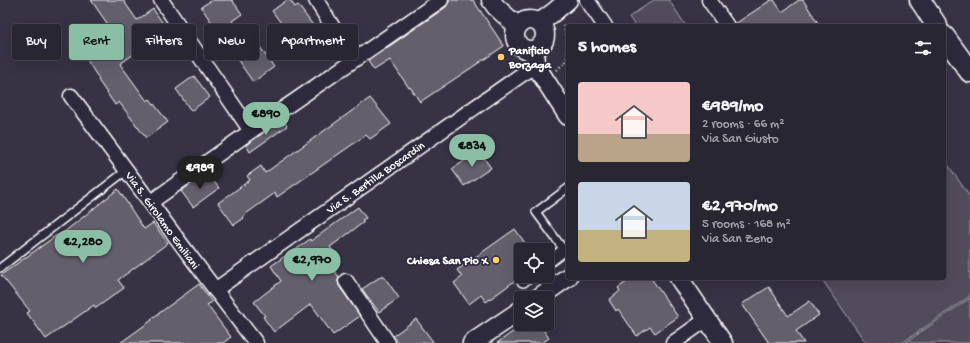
<!DOCTYPE html>
<html lang="en">
<head>
<meta charset="utf-8">
<style>
  :root { --surface:#292634; --page:#353240; --text:#f1f3f6; --muted:#a5a5ac; --line:#45434f; --accent:#8abfa5 }
  body { margin:0; font-family:"Gochi Hand",sans-serif; background:var(--page); color:var(--text); height:100vh; display:flex; flex-direction:column; font-size:15px; white-space:nowrap }
  * { box-sizing:border-box; margin:0 }
  p { font-size:13px; color:var(--muted) }
  .icon { flex:none; width:22px; height:22px; fill:none; stroke:currentColor; stroke-width:2; stroke-linecap:round; stroke-linejoin:round }
  .map { position:relative; flex:1; overflow:hidden }
  .side { position:absolute; left:566px; top:24px; width:380px; height:256px; display:flex; flex-direction:column; background:var(--surface); border-radius:4px; box-shadow:0 4px 16px #0002,0 0 0 1px var(--line) }
  .side>* { flex:none }
  .guide { position:absolute; left:12px; top:24px; width:380px; height:36px; display:flex; gap:8px }
  .tools { position:absolute; left:514px; top:243px; display:grid; gap:8px }
  .tools a { display:grid; place-items:center; width:40px; height:40px; border-radius:4px; background:var(--surface); box-shadow:0 4px 16px #0002,0 0 0 1px var(--line); font-size:20px }
  .price { position:absolute; translate:-50% -34px; padding:0 9px; border-radius:14px; background:var(--accent); color:#111; font-size:13px; line-height:26px; filter:drop-shadow(0 1px 2px #0008) }
  .price::after { content:''; position:absolute; left:50%; top:24px; width:12px; height:9px; margin-left:-6px; background:inherit; clip-path:polygon(0 0,100% 0,50% 100%) }
  .price.selected { background:#222; color:#fff }
  ul { padding:0; list-style:none }
  li { display:flex; align-items:center; gap:12px; height:100px; padding:0 12px }
  li span { display:grid; place-items:center; flex:none; width:112px; height:80px; border-radius:4px; color:#555 }
  li>.icon { margin-inline-start:auto }
  span .icon { width:48px; height:48px; fill:#fffc; stroke-width:1 }
  li b { font-size:17px }
  h2 { display:flex; justify-content:space-between; align-items:center; height:48px; padding:0 12px; font-size:17px }
  .chip { padding:0 14px; border-radius:4px; background:var(--surface); box-shadow:0 4px 16px #0002,0 0 0 1px var(--line); font-size:14px; line-height:36px }
  .chip.selected { background:var(--accent); color:#111 }
  .map>svg:first-child { display:block }
  .green { fill:#514c5c; stroke:#a8a6ae }
  .building { fill:#635f6d; stroke:#fff }
  .lines { fill:none; stroke-linecap:round; stroke-linejoin:round }
  .service-casing { stroke:#fff; stroke-width:10 }
  .pedestrian-casing { stroke:#fff; stroke-width:14 }
  .minor-casing { stroke:#fff; stroke-width:17 }
  .tertiary-casing { stroke:#fff; stroke-width:21 }
  .secondary-casing { stroke:#fff; stroke-width:23 }
  .path { stroke:#fff; stroke-width:2.5; stroke-dasharray:1 3; stroke-linecap:butt }
  .service { stroke:#2f2a3d; stroke-width:7 }
  .pedestrian { stroke:#2f2a3d; stroke-width:11 }
  .minor { stroke:#2f2a3d; stroke-width:14 }
  .tertiary { stroke:#2f2a3d; stroke-width:18 }
  .secondary { stroke:#2f2a3d; stroke-width:20 }
  .poi-dot { fill:#ffd166; stroke:#2f2a3d; stroke-width:1.5 }
  .labels { text-anchor:middle; stroke-width:3.5; stroke-linejoin:round; paint-order:stroke }
  .poi-label { font-size:12px; font-weight:bold; fill:#fff; stroke:#2f2a3d; text-anchor:start }
  .street-label { font-size:12px; fill:#fff; stroke:#2f2a3d }
</style>
</head>
<body>
<div class="map">
<svg width="970" height="343" viewBox="0 0 970 343">
  <rect width="100%" height="100%" fill="#373345"/>
  <filter id="ink" filterUnits="userSpaceOnUse"><feTurbulence type="fractalNoise" baseFrequency=".025" numOctaves="2"/><feDisplacementMap in="SourceGraphic" scale="8" xChannelSelector="R" yChannelSelector="G"/><feConvolveMatrix kernelMatrix="1 2 1 2 8 2 1 2 1" color-interpolation-filters="sRGB"/></filter>
  <g filter="url(#ink)">
    <g class="green">
      <polygon points="654,0 669,0 686,26 635,26 629,17"/>
      <polygon points="944,159 970,197 970,296 902,343 866,343 821,278 944,278"/>
      <polygon points="970,298 970,343 905,343"/>
    </g>
    <g class="building">
      <polygon points="91,0 123,0 137,20 153,9 171,35 148,50 145,46 120,64 147,101 150,99 168,122 146,138 119,102 115,105 98,80 99,79 81,51 111,29"/>
      <polygon points="212,0 232,0 242,14 232,21 249,44 255,40 274,67 253,82 201,7"/>
      <polygon points="287,0 290,0 295,7 298,5 315,28 295,42 272,11"/>
      <polygon points="449,0 473,0 504,46 420,102 410,87 409,88 390,60 374,70 368,61 446,7"/>
      <polygon points="771,0 774,0 782,12 799,0 803,0 820,26 735,26 735,24"/>
      <polygon points="194,76 210,97 191,111 176,89"/>
      <polygon points="370,98 391,124 370,139 366,135 277,197 275,193 243,216 244,218 234,225 218,203 250,180 247,176 261,166 265,173"/>
      <polygon points="283,119 287,126 250,152 246,145"/>
      <polygon points="479,151 491,168 464,186 452,169"/>
      <polygon points="207,173 219,188 193,207 181,191"/>
      <polygon points="118,189 144,229 153,223 168,243 118,280 124,288 96,308 94,305 46,339 27,313 30,311 1,275 57,235 58,237"/>
      <polygon points="358,207 366,218 362,220 364,222 330,247 334,252 326,259 339,277 338,281 339,286 360,316 333,335 311,304 274,332 263,317 265,316 254,302 281,281 271,266 285,256 286,257 310,239 311,241"/>
      <polygon points="515,229 530,250 521,250 521,274 516,280 486,302 481,295 469,304 454,283 462,277 457,270"/>
      <polygon points="383,275 399,298 379,312 362,289"/>
      <polygon points="632,278 651,278 678,317 655,333 650,327 637,336 618,309 616,311 609,300 620,291 618,288"/>
      <polygon points="199,284 212,302 207,305 231,337 223,343 120,343 152,320 151,319"/>
      <polygon points="769,287 788,316 810,301 819,315 796,331 804,343 769,343 742,304"/>
      <polygon points="416,319 434,343 396,343 393,336"/>
      <polygon points="524,324 539,324 549,338 542,343 497,343"/>
    </g>
    <g class="lines">
      <g class="service-casing">
        <g id="service">
          <polyline points="566,248 564,250 536,212 568,188"/>
          <polyline points="0,268 127,170"/>
        </g>
      </g>
      <g class="pedestrian-casing">
        <g id="pedestrian">
          <polyline points="547,263 564,250"/>
          <polyline points="523,281 529,276"/>
        </g>
      </g>
      <g class="minor-casing">
        <g id="minor">
          <polyline points="161,0 251,131"/>
          <polyline points="316,0 353,60"/>
          <polyline points="587,0 605,26"/>
          <polyline points="709,0 727,26"/>
          <path d="M71 96C133 178 193 262 256 343"/>
          <polyline points="151,202 251,131 441,0"/>
          <polyline points="346,281 388,343"/>
          <polyline points="215,290 521,75 536,66"/>
          <polyline points="673,343 707,319"/>
        </g>
      </g>
      <g class="tertiary-casing">
        <g id="tertiary">
          <polyline points="491,0 496,7 517,26"/>
          <circle cx="530" cy="35" r="15"/>
          <polyline points="539,23 554,12 568,0"/>
          <polyline points="533,50 536,66 568,116"/>
          <polyline points="679,278 723,343"/>
          <polyline points="538,298 568,277"/>
          <polyline points="472,343 521,310"/>
        </g>
      </g>
      <g class="secondary-casing">
        <g id="secondary">
          <polyline points="920,0 937,26"/>
          <polyline points="944,36 970,72"/>
        </g>
      </g>
      <polyline class="path" points="557,70 567,60 567,37 563,25"/>
      <use href="#service" class="service"/>
      <use href="#pedestrian" class="pedestrian"/>
      <use href="#minor" class="minor"/>
      <use href="#tertiary" class="tertiary"/>
      <use href="#secondary" class="secondary"/>
    </g>
  </g>
  <g class="poi-dot">
    <circle cx="501" cy="57" r="4"/>
    <circle cx="496" cy="260" r="4"/>
  </g>
  <g class="labels">
    <g class="poi-label">
      <text x="509" y="54">Panificio<tspan x="509" dy="14">Borzaga</tspan></text>
      <text x="488" y="264" text-anchor="end">Chiesa San Pio X</text>
    </g>
    <g class="street-label">
      <text transform="translate(375 177) rotate(-35)" y="4">Via S. Bertilla Boscardin</text>
      <text transform="translate(163 220) rotate(54)" y="4">Via S. Girolamo Emiliani</text>
    </g>
  </g>
</svg>
<div class="tools">
<a><svg class="icon" aria-label="locate" viewBox="0 0 24 24"><circle cx="12" cy="12" r="6"/><path d="M12 2v4M12 18v4M2 12h4M18 12h4"/></svg></a>
<a><svg class="icon" aria-label="layers" viewBox="0 0 24 24"><path d="M12 4l9 5-9 5-9-5zM3 14l9 5 9-5"/></svg></a>
</div>
<b class="price" style="left:266px;top:136px">€890</b>
<b class="price" style="left:472px;top:168px">€834</b>
<b class="price selected" style="left:200px;top:190px">€989</b>
<b class="price" style="left:83px;top:264px">€2,280</b>
<b class="price" style="left:312px;top:282px">€2,970</b>
<div class="guide">
<a class="chip">Buy</a>
<a class="chip selected">Rent</a>
<a class="chip">Filters</a>
<a class="chip">New</a>
<a class="chip">Apartment</a>
</div>
<section class="side">
<h2>5 homes<svg class="icon" aria-label="filters" viewBox="0 0 24 24"><path d="M4 7h16M4 17h16"/><circle cx="9" cy="7" r="2"/><circle cx="15" cy="17" r="2"/></svg></h2>
<ul>
<li><span style="background:linear-gradient(#f6c9c9 65%,#b9a48a 0)"><svg class="icon" aria-label="home" viewBox="0 0 24 24"><path d="M3 11l9-7 9 7M6 9v11h12V9"/></svg></span><div><b>€989/mo</b><p>2 rooms · 66 m²</p><p>Via San Giusto</p></div></li>
<li><span style="background:linear-gradient(#c9d6e8 60%,#c2b280 0)"><svg class="icon" aria-label="home" viewBox="0 0 24 24"><path d="M3 11l9-7 9 7M6 9v11h12V9"/></svg></span><div><b>€2,970/mo</b><p>5 rooms · 168 m²</p><p>Via San Zeno</p></div></li>
</ul>
</section>
</div>
</body>
</html>
